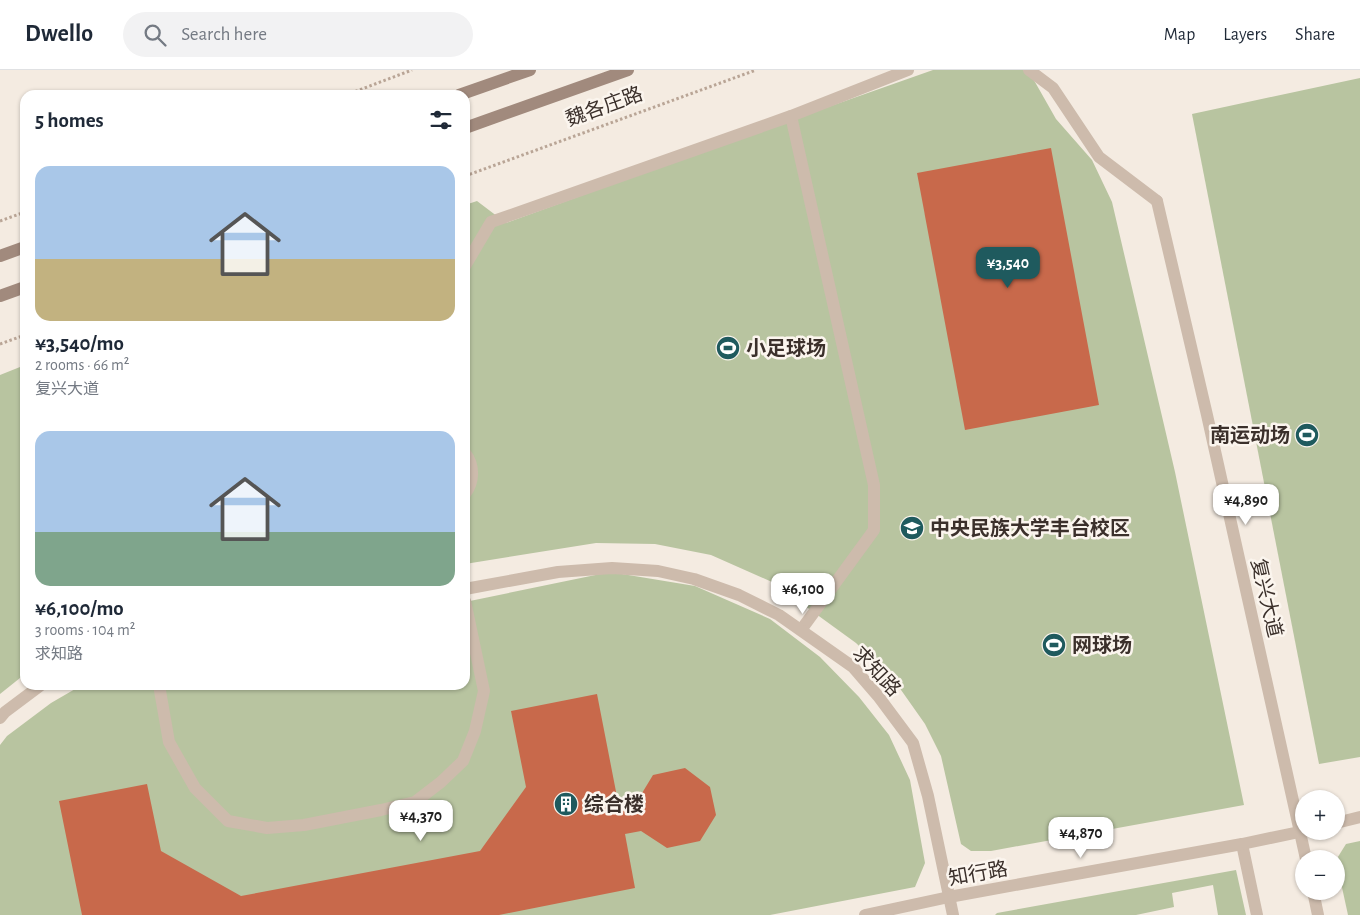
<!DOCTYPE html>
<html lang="en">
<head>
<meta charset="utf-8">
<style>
  :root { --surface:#fff; --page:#f2f2f3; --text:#1f2937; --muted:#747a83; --line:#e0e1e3; --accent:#1f5a5e }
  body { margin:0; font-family:"Alegreya Sans","Noto Sans SC",sans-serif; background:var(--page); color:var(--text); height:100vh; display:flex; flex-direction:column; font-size:19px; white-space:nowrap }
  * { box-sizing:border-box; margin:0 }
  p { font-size:16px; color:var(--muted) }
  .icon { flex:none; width:28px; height:28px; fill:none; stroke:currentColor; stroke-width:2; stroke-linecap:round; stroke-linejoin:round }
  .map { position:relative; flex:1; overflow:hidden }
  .sheet { position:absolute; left:20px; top:20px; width:450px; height:600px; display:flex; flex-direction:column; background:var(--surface); border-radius:15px; box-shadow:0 1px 4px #0004 }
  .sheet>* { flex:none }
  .tools { position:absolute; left:1295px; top:720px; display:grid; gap:10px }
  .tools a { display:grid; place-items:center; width:50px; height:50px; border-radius:50%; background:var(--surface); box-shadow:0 1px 4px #0004; font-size:25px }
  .price { position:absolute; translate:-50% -42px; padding:0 11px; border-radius:10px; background:#fff; color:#222; font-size:16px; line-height:32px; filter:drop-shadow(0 1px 2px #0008) }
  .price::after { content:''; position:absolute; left:50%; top:30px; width:15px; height:11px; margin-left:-8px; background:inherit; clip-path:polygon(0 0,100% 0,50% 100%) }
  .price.selected { background:var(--accent); color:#fff }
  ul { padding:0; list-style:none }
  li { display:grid; align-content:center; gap:10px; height:265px; padding:0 15px }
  li span { display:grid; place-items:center; height:155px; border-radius:15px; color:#555 }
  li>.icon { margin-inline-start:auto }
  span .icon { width:90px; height:90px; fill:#fffc; stroke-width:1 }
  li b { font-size:21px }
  h2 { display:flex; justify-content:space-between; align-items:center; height:60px; padding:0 15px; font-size:21px }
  header { display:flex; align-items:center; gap:30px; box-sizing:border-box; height:70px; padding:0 25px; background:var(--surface); border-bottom:1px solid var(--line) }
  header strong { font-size:24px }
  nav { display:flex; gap:28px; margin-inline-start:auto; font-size:18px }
  .search { width:350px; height:45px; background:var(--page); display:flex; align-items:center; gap:12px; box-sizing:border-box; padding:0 18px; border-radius:28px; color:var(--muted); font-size:19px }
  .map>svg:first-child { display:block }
  .green { fill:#b8c4a0 }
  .building { fill:#c8694b }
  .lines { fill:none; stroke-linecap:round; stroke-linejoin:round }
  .path { stroke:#b9a596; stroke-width:3; stroke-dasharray:2.5 2.5; stroke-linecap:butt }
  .lane { stroke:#cdbbac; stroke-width:12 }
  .street { stroke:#cdbbac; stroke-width:12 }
  .secondary { stroke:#a18a7d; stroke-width:12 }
  .labels { text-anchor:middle; stroke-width:5; stroke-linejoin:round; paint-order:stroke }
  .street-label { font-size:20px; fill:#3b302b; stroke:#fbf5ee }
  .poi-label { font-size:20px; font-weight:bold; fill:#3b302b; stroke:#fbf5ee; text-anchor:start }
</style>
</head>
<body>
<header>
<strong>Dwello</strong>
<div class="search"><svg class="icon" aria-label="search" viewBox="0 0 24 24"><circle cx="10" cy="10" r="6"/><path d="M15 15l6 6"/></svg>Search here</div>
<nav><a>Map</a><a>Layers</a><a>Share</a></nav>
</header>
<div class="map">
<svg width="1360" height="845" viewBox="0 0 1360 845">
  <rect width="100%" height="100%" fill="#f4ebe1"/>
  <g class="green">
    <polygon points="933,0 1023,0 1031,5 1056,49 1092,90 1112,132 1175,402 1244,735 991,781 971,781 961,774 941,686 925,654 894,610 856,573 772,512 711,485 655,474 596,473 465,494 465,135 477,131 506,153 740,68"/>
    <polygon points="1360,8 1360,687 1319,694 1192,44"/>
    <polygon points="25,295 25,604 0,624 0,305"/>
    <polygon points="610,502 695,516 770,549 820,587 859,627 889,665 910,710 925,793 915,817 770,845 0,845 0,675 7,666 51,633 82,615 465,615 465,532"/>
    <polygon points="1360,771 1360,845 1348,845 1336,790 1346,774"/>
    <polygon points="1236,800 1246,845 1218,845 1213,815 1172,823 1174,837 1136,845 995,845 997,843"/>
  </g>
  <g class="building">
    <polygon points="1051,78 1099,335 965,360 917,103"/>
    <polygon points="597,624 619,737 636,733 653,705 685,698 710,717 716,745 700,771 667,778 641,761 625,764 635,818 499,845 82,845 59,731 147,714 161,781 241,826 480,781 526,717 511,641"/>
  </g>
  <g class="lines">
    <g class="path">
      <polyline points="346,25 412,0"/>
      <polyline points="465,106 756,0"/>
      <polyline points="0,151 25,142"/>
      <polyline points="0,274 25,265"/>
    </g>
    <g class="lane">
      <polyline points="1029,0 1053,18 1099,87 1157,131"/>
      <polyline points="791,46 874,415 874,460 801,560"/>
      <polyline points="465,196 491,152 791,46 908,0"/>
      <path d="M465 383C475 396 474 412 465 424"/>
      <polyline points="159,615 169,672 195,718 228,751 267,758 304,755 381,740 415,732 441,712 463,691 475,661 484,621 465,531"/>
      <polyline points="1242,774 1257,845"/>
    </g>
    <g class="street">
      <polyline points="1157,131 1207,345 1306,789"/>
      <polyline points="465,519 558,502 612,498 658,501 694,509 739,525 779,545 853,597 878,626 913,673 928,726 953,845"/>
      <polyline points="0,648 5,642 41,615"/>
      <polyline points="1336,753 1360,747"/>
      <polyline points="1313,821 1318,845"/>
      <polyline points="865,845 949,827 1242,774 1304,761"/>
    </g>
    <g class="secondary">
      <polyline points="459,25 530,0"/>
      <polyline points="465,58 628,0"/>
      <polyline points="0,186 25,177"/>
      <polyline points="0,226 25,217"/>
    </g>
  </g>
  <defs>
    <g id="stadium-disc" transform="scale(1.25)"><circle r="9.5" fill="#1f5a5e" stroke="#fbf5ee"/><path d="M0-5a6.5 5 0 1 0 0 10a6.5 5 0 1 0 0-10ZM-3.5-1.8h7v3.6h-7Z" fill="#fff"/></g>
    <g id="university-disc" transform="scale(1.25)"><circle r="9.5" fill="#1f5a5e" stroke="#fbf5ee"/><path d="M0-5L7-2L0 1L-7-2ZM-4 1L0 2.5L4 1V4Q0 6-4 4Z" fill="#fff"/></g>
    <g id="building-disc" transform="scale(1.25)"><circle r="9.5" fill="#1f5a5e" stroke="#fbf5ee"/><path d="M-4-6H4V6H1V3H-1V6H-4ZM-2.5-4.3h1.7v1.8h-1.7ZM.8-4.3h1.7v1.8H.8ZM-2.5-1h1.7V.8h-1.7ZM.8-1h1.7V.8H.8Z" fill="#fff"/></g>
  </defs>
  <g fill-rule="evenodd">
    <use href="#stadium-disc" x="728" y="278"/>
    <use href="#stadium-disc" x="1307" y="365"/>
    <use href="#university-disc" x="912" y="458"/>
    <use href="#stadium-disc" x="1054" y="575"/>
    <use href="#building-disc" x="566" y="734"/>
  </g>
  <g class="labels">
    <g class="street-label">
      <text transform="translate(604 36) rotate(-20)" y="7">魏各庄路</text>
      <text transform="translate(1267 528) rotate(77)" y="7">复兴大道</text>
      <text transform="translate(877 601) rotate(47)" y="7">求知路</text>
      <text transform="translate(978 803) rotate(-10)" y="7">知行路</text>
    </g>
    <g class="poi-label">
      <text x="746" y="285">小足球场</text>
      <text x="1290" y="372" text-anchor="end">南运动场</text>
      <text x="930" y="465">中央民族大学丰台校区</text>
      <text x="1072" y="582">网球场</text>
      <text x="584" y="741">综合楼</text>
    </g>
  </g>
</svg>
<div class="tools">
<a>+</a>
<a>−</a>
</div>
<b class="price selected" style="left:1008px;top:219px">¥3,540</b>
<b class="price" style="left:1246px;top:456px">¥4,890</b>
<b class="price" style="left:803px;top:545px">¥6,100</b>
<b class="price" style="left:421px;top:772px">¥4,370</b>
<b class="price" style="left:1081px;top:789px">¥4,870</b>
<section class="sheet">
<h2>5 homes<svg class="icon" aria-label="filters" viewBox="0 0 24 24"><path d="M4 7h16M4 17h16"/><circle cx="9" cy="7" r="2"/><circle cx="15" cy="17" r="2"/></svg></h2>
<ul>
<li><span style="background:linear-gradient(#a9c7e8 60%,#c2b280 0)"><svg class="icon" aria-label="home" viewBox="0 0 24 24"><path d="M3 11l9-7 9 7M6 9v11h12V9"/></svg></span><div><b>¥3,540/mo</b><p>2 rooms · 66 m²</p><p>复兴大道</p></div></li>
<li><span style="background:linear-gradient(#a9c7e8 65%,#7fa58c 0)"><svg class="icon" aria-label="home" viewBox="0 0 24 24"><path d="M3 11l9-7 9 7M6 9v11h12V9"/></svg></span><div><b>¥6,100/mo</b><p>3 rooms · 104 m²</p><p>求知路</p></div></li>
</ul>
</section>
</div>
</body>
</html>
